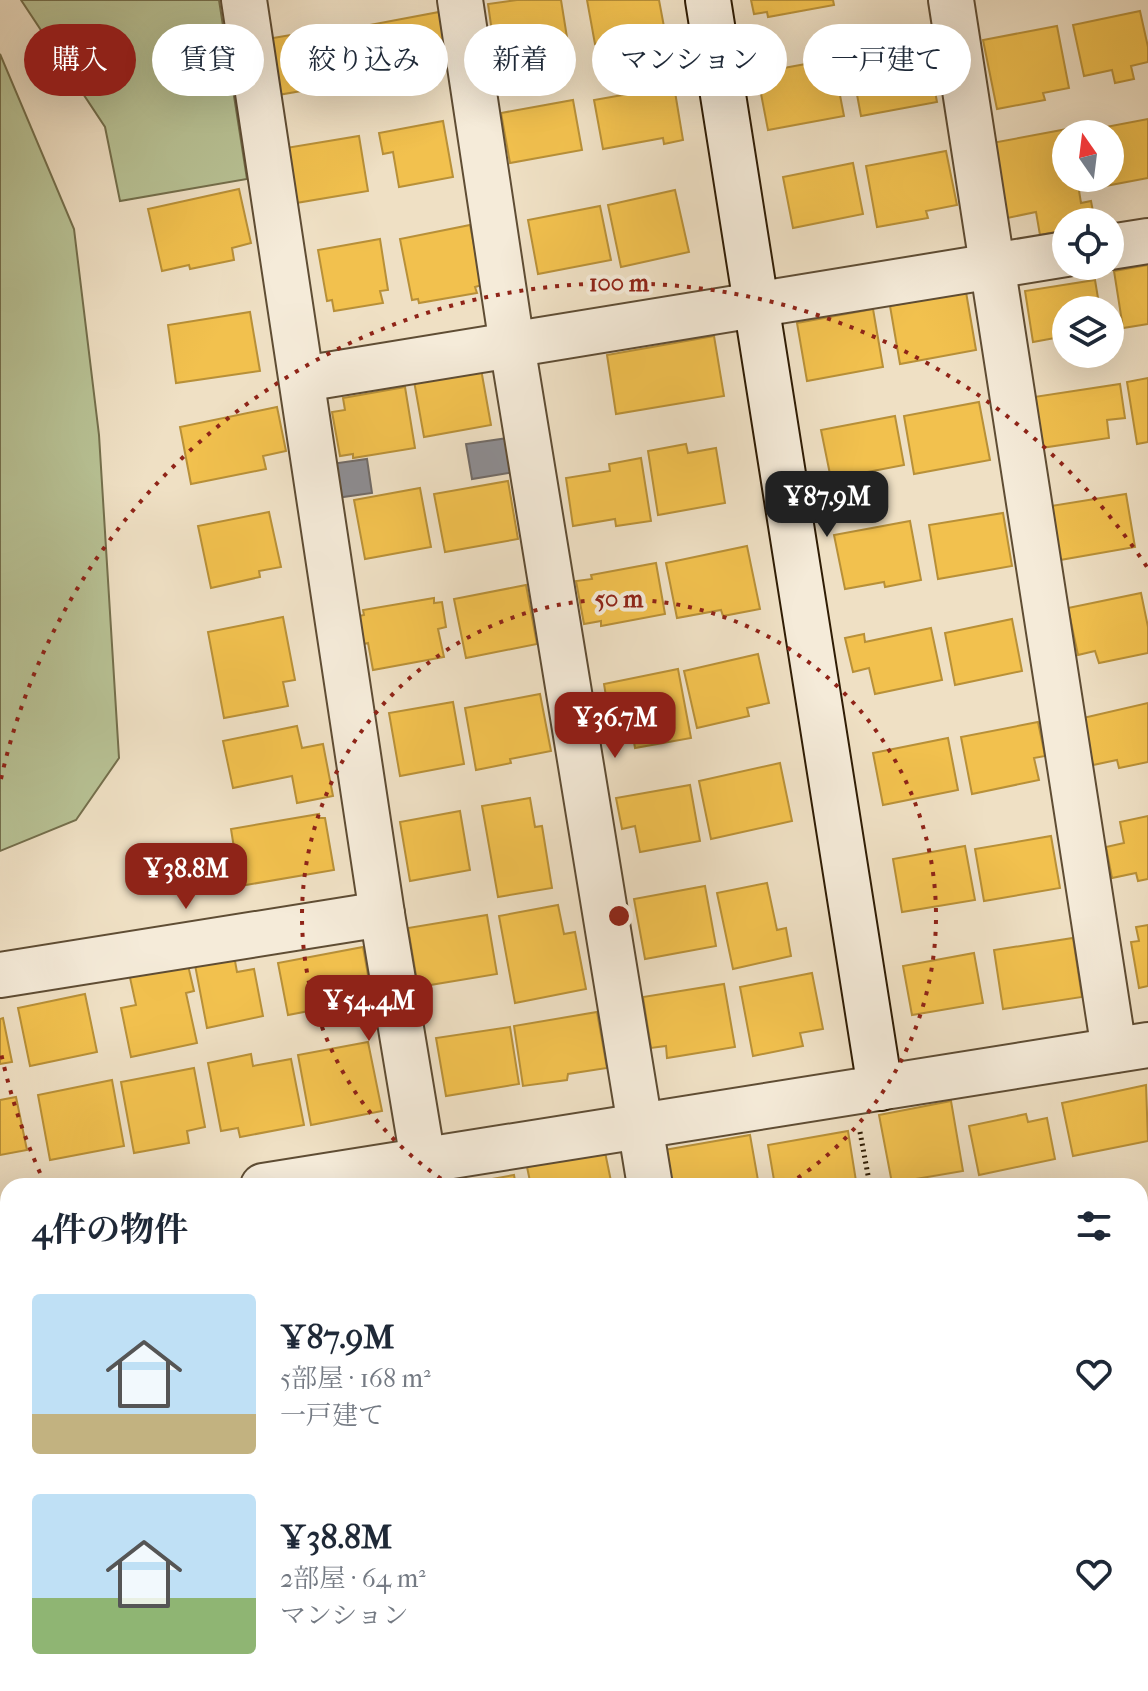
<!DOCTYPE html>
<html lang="ja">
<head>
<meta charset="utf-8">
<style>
  :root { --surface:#fff; --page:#f6f6f7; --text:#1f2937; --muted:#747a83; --accent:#8f2418 }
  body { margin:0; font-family:"IM FELL French Canon","Noto Serif JP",serif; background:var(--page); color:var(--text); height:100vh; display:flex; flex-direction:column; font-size:30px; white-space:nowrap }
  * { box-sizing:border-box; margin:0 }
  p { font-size:26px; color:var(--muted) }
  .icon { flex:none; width:44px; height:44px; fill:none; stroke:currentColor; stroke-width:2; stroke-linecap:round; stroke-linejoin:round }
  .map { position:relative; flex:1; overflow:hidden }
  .sheet { position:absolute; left:0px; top:1178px; width:1148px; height:514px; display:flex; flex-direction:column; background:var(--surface); border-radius:24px 24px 0 0; box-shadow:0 8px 32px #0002 }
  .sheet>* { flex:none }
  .guide { position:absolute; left:24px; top:24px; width:1100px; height:72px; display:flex; gap:16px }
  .needle { width:52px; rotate:346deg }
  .tools { position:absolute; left:1052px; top:120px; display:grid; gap:16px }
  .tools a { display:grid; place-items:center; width:72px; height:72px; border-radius:50%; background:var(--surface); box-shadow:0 8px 32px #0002; font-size:40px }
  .price { position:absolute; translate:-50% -68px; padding:0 18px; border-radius:16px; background:var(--accent); color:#fff; font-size:26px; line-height:52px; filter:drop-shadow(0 2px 4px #0008) }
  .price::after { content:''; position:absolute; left:50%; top:48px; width:24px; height:18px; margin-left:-12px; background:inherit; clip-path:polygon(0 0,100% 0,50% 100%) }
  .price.active { background:#222; color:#fff }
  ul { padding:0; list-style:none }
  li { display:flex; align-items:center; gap:24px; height:200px; padding:0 32px }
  li span { display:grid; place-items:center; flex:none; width:224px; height:160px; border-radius:8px; color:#555 }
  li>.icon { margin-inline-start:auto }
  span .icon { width:96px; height:96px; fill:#fffc; stroke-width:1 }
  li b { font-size:34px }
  h2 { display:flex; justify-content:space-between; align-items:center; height:96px; padding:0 32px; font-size:34px }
  .tag { padding:0 28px; border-radius:36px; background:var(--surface); box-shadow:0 8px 32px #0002; font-size:28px; line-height:72px }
  .tag.active { background:var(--accent); color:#fff }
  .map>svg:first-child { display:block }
  .green { fill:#b8c295; stroke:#746f4c; stroke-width:2 }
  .homes { fill:#f2c14e; stroke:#b89038; stroke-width:2 }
  .industry { fill:#8d8d92; stroke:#716b67; stroke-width:2 }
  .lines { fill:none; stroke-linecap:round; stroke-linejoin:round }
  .street-casing { stroke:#5f4d34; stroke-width:48 }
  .secondary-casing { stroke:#2f1c04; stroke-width:48 }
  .path { stroke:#2f1c04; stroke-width:5; stroke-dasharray:2 4; stroke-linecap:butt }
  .street { stroke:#f5ebd9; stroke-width:44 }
  .secondary { stroke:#f5ebd9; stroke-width:44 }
  .ring { fill:none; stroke:#8f2418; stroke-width:4; stroke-dasharray:4 8 }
  .centre { fill:#8f2418; stroke:#f5ebd9; stroke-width:4 }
  .ring-label { font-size:24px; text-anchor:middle; font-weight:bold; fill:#8f2418; stroke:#f5ebd9; stroke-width:8; stroke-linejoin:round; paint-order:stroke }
</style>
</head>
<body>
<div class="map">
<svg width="1148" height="1691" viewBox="0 0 1148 1691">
  <rect width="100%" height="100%" fill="#efe0c4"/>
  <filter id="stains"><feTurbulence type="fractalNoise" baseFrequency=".0025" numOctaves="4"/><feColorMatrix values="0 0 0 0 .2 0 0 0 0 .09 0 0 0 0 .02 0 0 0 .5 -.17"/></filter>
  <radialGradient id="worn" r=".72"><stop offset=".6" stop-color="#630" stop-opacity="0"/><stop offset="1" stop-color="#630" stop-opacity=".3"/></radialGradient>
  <g class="green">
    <polygon points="21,0 219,0 247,179 120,201 105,127"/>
    <polygon points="0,54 74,229 99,435 119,758 76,820 0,851"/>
    <polygon points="1148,1300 1148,1691 564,1691 569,1684 1140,1684 1140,1302"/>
    <polygon points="0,1575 8,1584 8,1684 53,1684 70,1691 0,1691"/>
  </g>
  <g class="homes">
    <polygon points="517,0 561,0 570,56 497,67 488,4"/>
    <polygon points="587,0 659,0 665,32 595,44"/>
    <polygon points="751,0 833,0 834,5 768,17 767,12 754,14"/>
    <polygon points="1140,11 1148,47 1148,62 1131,66 1134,79 1115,83 1112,70 1084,76 1073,25"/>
    <polygon points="439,12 450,64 424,69 426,76 400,81 399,74 370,80 359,27"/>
    <polygon points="1057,26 1069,88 1043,93 1045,100 997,109 983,40"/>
    <polygon points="338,27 348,83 278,95 267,39"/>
    <polygon points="926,44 937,102 861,116 850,57"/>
    <polygon points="833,59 844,116 768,130 757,73"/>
    <polygon points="674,86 683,140 664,144 663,138 603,149 594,100"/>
    <polygon points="573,100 582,150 510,163 501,113"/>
    <polygon points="1148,119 1148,178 1100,187 1098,178 1110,178 1110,134 1091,134 1090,130"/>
    <polygon points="443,121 453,177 399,187 393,152 383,154 379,133"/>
    <polygon points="1067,129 1066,178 1077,178 1081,203 1091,201 1095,222 1066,222 1066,230 1040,235 1036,212 1007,218 992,143"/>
    <polygon points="359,136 368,191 296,203 286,148"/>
    <polygon points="946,151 957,205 926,211 928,218 877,227 866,166"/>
    <polygon points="853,163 863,214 793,228 783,177"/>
    <polygon points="239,189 251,243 232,248 234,260 190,269 189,265 162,271 148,209"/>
    <polygon points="675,190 689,252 621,267 608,205"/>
    <polygon points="600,206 611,260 538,274 528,220"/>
    <polygon points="470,225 482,285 475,287 477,293 419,303 418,299 412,300 400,239"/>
    <polygon points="380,239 388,290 380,291 383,303 334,311 332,300 327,301 318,250"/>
    <polygon points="1148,265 1148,324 1123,328 1114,271"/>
    <polygon points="1095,280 1100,310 1066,310 1066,336 1033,342 1025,291"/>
    <polygon points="966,292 976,350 900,364 890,306"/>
    <polygon points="873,309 883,367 807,381 797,323"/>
    <polygon points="250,312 260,371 176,383 168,325"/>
    <polygon points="714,336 724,396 616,414 607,355"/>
    <polygon points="481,369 491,425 424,437 414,381"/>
    <polygon points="1148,378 1148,442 1137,444 1127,382"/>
    <polygon points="1120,384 1125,418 1107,420 1109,438 1041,448 1034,397"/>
    <polygon points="405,387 415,448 353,458 353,454 340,456 332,412 345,410 343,398"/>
    <polygon points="979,402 990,460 914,474 904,416"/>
    <polygon points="277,407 286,451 263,456 266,469 191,484 180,427"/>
    <polygon points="895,416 904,465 831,479 821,430"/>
    <polygon points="686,444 688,453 716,448 725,503 658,515 648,451"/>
    <polygon points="641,458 651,521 616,526 615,519 573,526 566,478 610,471 609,464"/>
    <polygon points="508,481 518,539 445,552 434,494"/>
    <polygon points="420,488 431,547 365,559 354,500"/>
    <polygon points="1126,494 1135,547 1060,560 1051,506"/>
    <polygon points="269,512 281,567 259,571 260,577 211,588 198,526"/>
    <polygon points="1003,513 1012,566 938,579 929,525"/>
    <polygon points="910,521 921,580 885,587 884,582 845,589 834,535"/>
    <polygon points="747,546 760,609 723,616 721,610 677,618 666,563"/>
    <polygon points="656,563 665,614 601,626 601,621 584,624 576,581 592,579 591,575"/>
    <polygon points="526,585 537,644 466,658 454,599"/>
    <polygon points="1141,593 1148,627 1148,653 1099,663 1095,651 1078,655 1068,608"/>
    <polygon points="434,598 434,603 442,602 446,627 438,629 444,657 373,670 368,643 364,644 359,616 364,615 363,610"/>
    <polygon points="283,617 295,680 283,682 288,706 224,718 208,632"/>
    <polygon points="1012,619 1022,671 955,685 945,633"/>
    <polygon points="931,628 942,680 875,694 869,668 853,672 845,638 864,634 865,642"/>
    <polygon points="758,654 769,703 747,708 749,716 697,728 684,671"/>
    <polygon points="678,669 691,738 635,748 633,736 613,739 604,684"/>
    <polygon points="540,694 551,751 510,759 511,763 476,770 465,708"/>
    <polygon points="453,702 464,764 400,776 389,713"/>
    <polygon points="1148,703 1148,762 1119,768 1117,760 1093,765 1083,718"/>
    <polygon points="1038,722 1045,756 1034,758 1039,780 972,794 961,737"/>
    <polygon points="297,726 302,748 323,744 333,796 297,803 292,776 233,788 223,741"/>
    <polygon points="948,738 958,790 883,805 873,753"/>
    <polygon points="780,763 792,821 711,839 699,781"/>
    <polygon points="690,785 700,841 640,852 635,826 622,829 616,798"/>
    <polygon points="530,798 535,827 542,826 552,888 498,897 482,806"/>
    <polygon points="460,811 470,870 410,881 400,822"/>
    <polygon points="319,814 319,818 325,818 334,870 240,886 231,829"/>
    <polygon points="1148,816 1148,879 1138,881 1136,873 1112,878 1106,847 1124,843 1120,822"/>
    <polygon points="1051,836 1060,888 984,901 975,849"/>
    <polygon points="965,846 975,900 902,912 893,859"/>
    <polygon points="767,883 777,930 786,928 791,956 733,969 717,893"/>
    <polygon points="705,886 716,946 645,959 634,899"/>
    <polygon points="558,905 564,934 575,932 586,989 515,1003 499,916"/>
    <polygon points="487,915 497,974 418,987 408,928"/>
    <polygon points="1148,925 1148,986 1139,988 1131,942 1139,941 1136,927"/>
    <polygon points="1073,938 1082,997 1003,1009 994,950"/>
    <polygon points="363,947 371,992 355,995 356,1002 288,1015 278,963"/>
    <polygon points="233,950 237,972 254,969 263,1016 207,1028 195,965"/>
    <polygon points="974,953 983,1003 912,1015 903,966"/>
    <polygon points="187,961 194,991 186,993 197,1043 131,1057 121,1008 136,1005 129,973"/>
    <polygon points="812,973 823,1029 800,1033 803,1046 753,1056 740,987"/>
    <polygon points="724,984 735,1047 667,1058 666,1046 651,1048 643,997"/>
    <polygon points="85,994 97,1052 30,1066 18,1008"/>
    <polygon points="597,1012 607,1068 568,1074 567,1080 523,1086 514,1026"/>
    <polygon points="3,1018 12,1062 0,1064 0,1019"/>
    <polygon points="510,1027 519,1084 446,1096 436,1038"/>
    <polygon points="368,1042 382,1111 311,1125 298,1055"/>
    <polygon points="251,1054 253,1066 291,1059 304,1125 240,1137 238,1128 221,1131 208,1063"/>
    <polygon points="194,1068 205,1127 187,1131 189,1143 134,1153 121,1082"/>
    <polygon points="112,1080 124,1146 50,1160 38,1095"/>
    <polygon points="1146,1085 1148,1141 1073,1156 1062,1103"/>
    <polygon points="16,1097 27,1150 0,1155 0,1100"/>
    <polygon points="951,1101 963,1171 892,1183 879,1115"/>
    <polygon points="1026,1114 1028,1122 1047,1118 1055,1159 979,1175 969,1126"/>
    <polygon points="848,1131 856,1181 828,1186 775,1186 768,1145"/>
    <polygon points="750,1135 759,1186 670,1186 664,1150"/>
    <polygon points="605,1152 612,1186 531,1186 527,1167"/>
    <polygon points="514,1175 516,1186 465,1186 464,1184"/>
    <polygon points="8,1264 8,1309 0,1311 0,1266"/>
    <polygon points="251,1684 342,1684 343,1691 252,1691"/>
    <polygon points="356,1684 424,1684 425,1691 357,1691"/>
  </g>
  <g class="industry">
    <polygon points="508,438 514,472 472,479 466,444"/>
    <polygon points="367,459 372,493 336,498 331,464"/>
    <polygon points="447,1684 481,1684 481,1686 449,1691"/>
  </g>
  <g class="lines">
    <g class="street-casing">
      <g id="street">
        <polyline points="244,0 382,914 423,1160"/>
        <polyline points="460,0 512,345 650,1186"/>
        <polyline points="951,0 1114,1050"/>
        <polyline points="1110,247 1148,241"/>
        <polyline points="303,379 1066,254"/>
        <polyline points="0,975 382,914"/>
        <polyline points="263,1186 1148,1045"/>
        <polyline points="0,1228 8,1227"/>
        <polyline points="0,1451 8,1450"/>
      </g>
    </g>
    <g class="secondary-casing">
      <polyline id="secondary" points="708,0 880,1088"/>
    </g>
    <polyline class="path" points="860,1132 870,1186"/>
    <use href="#street" class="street"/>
    <use href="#secondary" class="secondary"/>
  </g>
  <g class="ring">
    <path d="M451 1185A317 317 0 1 1 787 1185"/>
    <path d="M45 1184A633 633 0 0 1 1 1053M1 779A633 633 0 0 1 1147 567"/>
  </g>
  <circle cx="619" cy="916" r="12" class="centre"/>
  <g class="ring-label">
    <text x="619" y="291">100 m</text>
    <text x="619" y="607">50 m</text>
  </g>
  <rect width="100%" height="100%" filter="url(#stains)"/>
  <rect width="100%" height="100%" fill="url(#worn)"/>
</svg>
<div class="tools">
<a><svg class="needle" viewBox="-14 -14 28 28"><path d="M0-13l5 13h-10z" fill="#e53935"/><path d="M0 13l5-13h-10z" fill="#747a83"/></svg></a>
<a><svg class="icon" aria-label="locate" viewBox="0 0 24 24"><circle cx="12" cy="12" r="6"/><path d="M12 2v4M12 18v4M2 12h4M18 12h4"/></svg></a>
<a><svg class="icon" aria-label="layers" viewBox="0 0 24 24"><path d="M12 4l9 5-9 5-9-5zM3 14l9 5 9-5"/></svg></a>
</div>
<b class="price active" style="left:827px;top:539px">¥87.9M</b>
<b class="price" style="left:615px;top:760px">¥36.7M</b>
<b class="price" style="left:186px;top:911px">¥38.8M</b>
<b class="price" style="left:369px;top:1043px">¥54.4M</b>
<div class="guide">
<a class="tag active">購入</a>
<a class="tag">賃貸</a>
<a class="tag">絞り込み</a>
<a class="tag">新着</a>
<a class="tag">マンション</a>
<a class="tag">一戸建て</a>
</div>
<section class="sheet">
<h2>4件の物件<svg class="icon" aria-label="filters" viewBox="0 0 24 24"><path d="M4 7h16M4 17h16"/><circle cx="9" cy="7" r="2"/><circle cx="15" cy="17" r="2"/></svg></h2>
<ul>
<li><span style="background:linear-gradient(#bfe0f5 75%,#c2b280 0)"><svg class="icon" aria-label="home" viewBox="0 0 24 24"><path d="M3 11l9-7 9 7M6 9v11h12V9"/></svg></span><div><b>¥87.9M</b><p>5部屋 · 168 m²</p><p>一戸建て</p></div><svg class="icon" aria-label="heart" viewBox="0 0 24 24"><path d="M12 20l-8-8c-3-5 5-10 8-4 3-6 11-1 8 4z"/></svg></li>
<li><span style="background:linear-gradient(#bfe0f5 65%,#8fb573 0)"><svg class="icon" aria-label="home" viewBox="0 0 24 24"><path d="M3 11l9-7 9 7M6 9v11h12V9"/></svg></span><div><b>¥38.8M</b><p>2部屋 · 64 m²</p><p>マンション</p></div><svg class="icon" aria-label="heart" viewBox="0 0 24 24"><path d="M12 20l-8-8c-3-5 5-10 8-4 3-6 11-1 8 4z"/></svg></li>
</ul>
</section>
</div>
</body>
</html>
